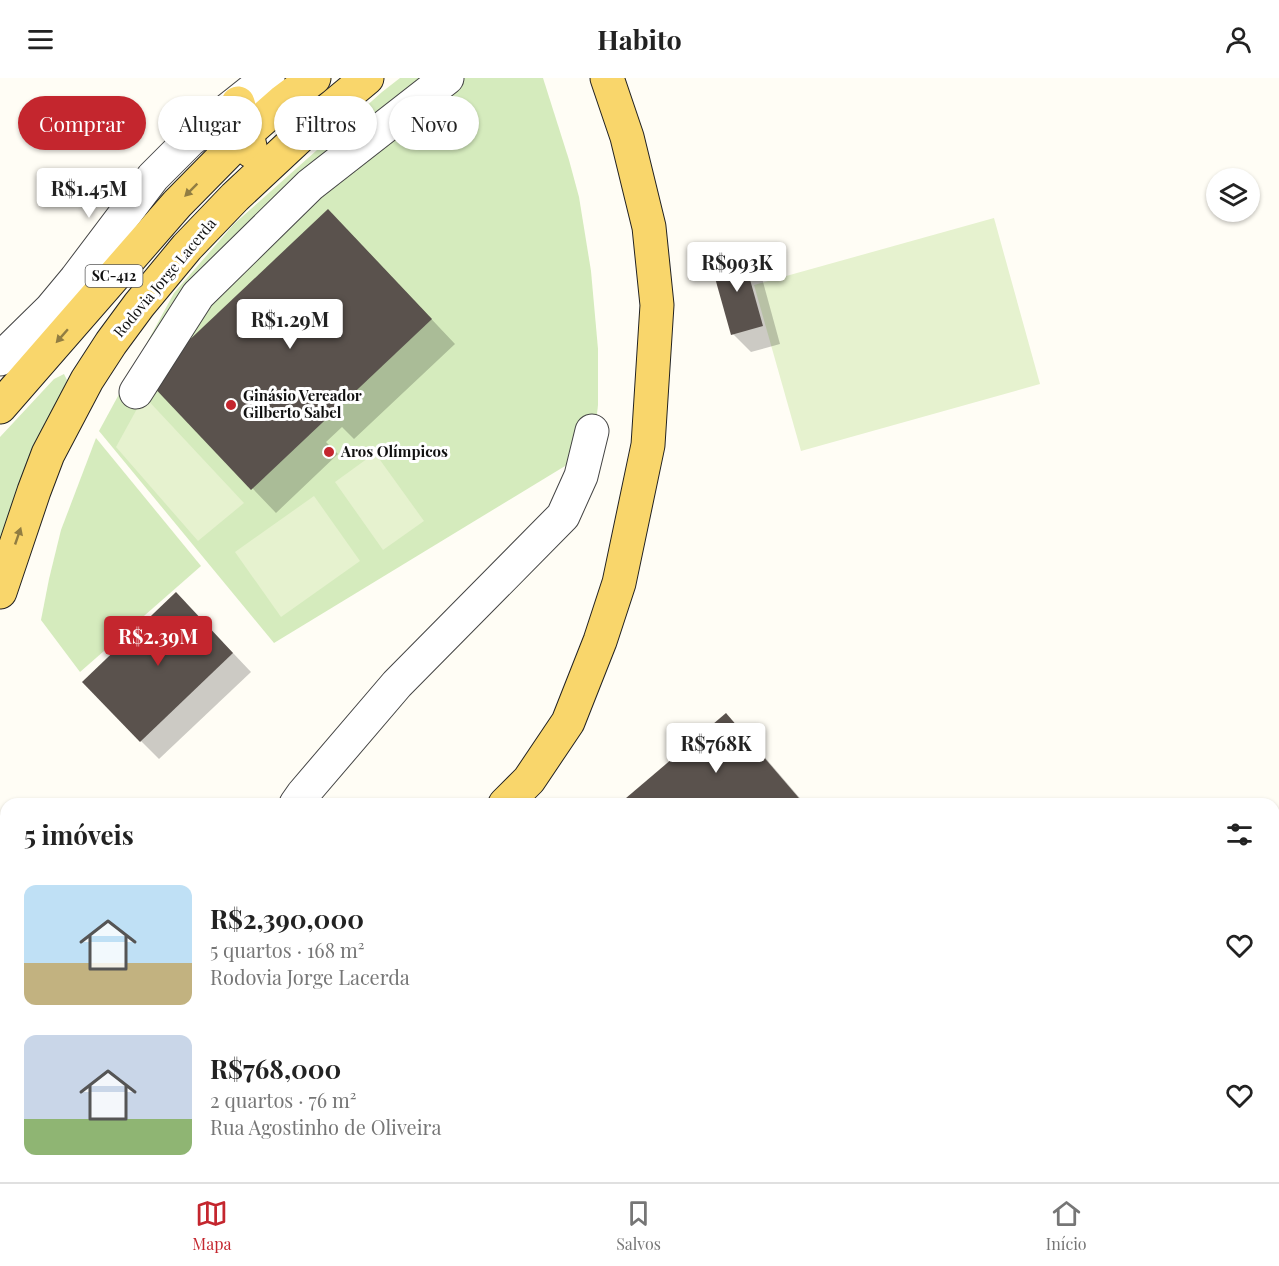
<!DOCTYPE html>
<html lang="pt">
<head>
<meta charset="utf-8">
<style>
  :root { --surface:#fff; --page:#f6f6f6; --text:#222; --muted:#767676; --line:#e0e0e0; --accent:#c4262e }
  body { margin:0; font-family:"Playfair Display",serif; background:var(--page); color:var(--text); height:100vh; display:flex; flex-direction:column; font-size:22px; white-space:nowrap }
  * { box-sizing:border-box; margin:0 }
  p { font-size:20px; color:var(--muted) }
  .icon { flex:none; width:33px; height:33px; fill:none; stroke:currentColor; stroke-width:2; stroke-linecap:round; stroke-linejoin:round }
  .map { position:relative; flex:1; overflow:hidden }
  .side { position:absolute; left:0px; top:720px; width:1280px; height:384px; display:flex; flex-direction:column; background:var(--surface); border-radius:18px 18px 0 0; box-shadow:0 2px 4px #0004 }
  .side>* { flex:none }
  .banner { position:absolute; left:18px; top:18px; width:600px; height:54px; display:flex; gap:12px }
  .buttons { position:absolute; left:1206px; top:90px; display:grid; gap:12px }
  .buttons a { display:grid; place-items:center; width:54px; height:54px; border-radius:50%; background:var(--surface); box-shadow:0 2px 4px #0004; font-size:30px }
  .price { position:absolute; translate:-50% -51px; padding:0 14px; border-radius:6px; background:#fff; color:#222; font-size:20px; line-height:39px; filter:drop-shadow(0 2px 3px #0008) }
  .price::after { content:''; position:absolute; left:50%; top:36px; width:18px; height:14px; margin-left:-9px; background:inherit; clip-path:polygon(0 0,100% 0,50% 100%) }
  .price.selected { background:var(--accent); color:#fff }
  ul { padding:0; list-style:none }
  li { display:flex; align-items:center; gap:18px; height:150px; padding:0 24px }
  li span { display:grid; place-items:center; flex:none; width:168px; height:120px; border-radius:12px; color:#555 }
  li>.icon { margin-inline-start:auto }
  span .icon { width:72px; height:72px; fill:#fffc; stroke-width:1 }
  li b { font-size:26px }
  h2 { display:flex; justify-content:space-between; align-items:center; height:72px; padding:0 24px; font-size:26px }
  .tag { padding:0 21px; border-radius:27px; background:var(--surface); box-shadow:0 2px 4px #0004; font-size:21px; line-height:54px }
  .tag.selected { background:var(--accent); color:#fff }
  header { display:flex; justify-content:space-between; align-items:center; height:78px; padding:0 24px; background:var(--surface); font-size:27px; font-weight:700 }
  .tabs { display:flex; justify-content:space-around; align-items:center; height:84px; border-top:2px solid var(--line); background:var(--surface); font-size:16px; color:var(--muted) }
  .tabs a { display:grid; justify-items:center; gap:3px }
  .tabs .selected { color:var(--accent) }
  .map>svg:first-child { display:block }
  .green { fill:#d5ebbd }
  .pitch { fill:#e6f2cf }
  .shadow { fill:#0003 }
  .building { fill:#5a524d }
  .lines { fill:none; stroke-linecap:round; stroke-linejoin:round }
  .minor-casing { stroke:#444; stroke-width:35 }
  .major-casing { stroke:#222; stroke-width:35 }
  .minor { stroke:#fff; stroke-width:33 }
  .major { stroke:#f9d66b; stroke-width:33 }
  .oneway { fill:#917d42 }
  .poi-dot { fill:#c4262e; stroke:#fff; stroke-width:2 }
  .labels { text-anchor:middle; stroke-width:6; stroke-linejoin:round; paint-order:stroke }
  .shield { fill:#fff; stroke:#585858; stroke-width:1.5 }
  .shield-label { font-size:14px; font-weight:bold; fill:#111 }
  .street-label { font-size:15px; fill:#111; stroke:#fff }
  .poi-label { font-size:15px; font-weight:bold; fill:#111; stroke:#fff; text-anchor:start }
</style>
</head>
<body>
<header><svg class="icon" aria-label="menu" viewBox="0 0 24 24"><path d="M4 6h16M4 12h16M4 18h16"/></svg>Habito<svg class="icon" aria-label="person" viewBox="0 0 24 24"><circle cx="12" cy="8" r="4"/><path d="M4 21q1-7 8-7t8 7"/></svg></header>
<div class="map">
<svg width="1279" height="1104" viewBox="0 0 1279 1104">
  <rect width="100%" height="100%" fill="#fffdf5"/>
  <g class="green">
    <polygon points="400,0 543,0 569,82 579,119 591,193 598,271 598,327 593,371 274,565 99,353 174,215 234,146 382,14"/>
    <polygon points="64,296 67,302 62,314 27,385 0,475 0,359 54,301"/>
    <polygon points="96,360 201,488 80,594 41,542 49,501 61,452"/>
    <polygon points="0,859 3,871 6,876 6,1011 0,986"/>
    <polygon points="29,1098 175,1098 179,1104 31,1104"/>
  </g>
  <g class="pitch">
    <polygon points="994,140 1040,306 801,373 754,207"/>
    <polygon points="144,318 244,425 198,463 116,369"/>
    <polygon points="375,375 424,443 383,472 335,404"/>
    <polygon points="314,418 360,483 281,539 235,474"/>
  </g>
  <g class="shadow">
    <polygon points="352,157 455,266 354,361 342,349 326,364 338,376 276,435 149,302"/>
    <polygon points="742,175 760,193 780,266 751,274 733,256"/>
    <polygon points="194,534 251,594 159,681 141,663"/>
    <polygon points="726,637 744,655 805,726 621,726"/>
  </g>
  <g class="building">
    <polygon points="328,131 432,241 251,412 147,302"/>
    <polygon points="742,173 763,248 731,257 710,182"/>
    <polygon points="176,514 233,575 140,664 82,604"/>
    <polygon points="726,635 804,726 619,726"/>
    <polygon points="539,1098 589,1098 594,1104 532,1104"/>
  </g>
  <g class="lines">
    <g class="minor-casing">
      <g id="minor">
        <polyline points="0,281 51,231 76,201 153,99 190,62 268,0"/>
        <polyline points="136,314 198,217 310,107 447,0"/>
        <polyline points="296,726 303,716 397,606 563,438 581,398 592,353"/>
      </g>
    </g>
    <g class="major-casing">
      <g id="major">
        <polyline points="238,25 247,55 251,73"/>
        <polyline points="0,329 177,126 247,55 282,24 314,0"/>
        <polyline points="0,514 34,413 48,376 87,302 111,265 139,227 187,169 235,119 325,35 367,0"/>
        <polyline points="505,726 529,702 568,644 600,563 619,505 648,367 657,227 649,149 627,59 607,0"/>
        <polyline points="0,766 6,800"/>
        <polyline points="0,1045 6,1067"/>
        <polyline points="16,1098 18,1104"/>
        <polyline points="183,1098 187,1104"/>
      </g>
    </g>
    <use href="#minor" class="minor"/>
    <use href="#major" class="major"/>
  </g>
  <defs><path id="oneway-solid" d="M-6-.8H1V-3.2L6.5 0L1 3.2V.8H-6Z" transform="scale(1.5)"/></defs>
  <g class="oneway">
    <use href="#oneway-solid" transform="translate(191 112) rotate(135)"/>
    <use href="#oneway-solid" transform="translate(62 258) rotate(131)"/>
    <use href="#oneway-solid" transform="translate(18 458) rotate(-71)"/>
  </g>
  <g class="poi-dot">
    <circle cx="231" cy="327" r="6"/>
    <circle cx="329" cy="374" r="6"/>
  </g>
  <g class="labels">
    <rect class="shield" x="85.5" y="187" width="57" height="22" rx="4.5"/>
    <g class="shield-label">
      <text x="114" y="203">SC-412</text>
    </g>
    <g class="street-label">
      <text transform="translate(165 200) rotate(-50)" y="5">Rodovia Jorge Lacerda</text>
    </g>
    <g class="poi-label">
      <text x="243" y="323">Ginásio Vereador<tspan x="243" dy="17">Gilberto Sabel</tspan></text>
      <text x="341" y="379">Aros Olímpicos</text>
    </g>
  </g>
</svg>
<div class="buttons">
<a><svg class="icon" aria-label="layers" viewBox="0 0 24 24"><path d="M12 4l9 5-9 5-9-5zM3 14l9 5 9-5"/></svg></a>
</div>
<b class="price" style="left:89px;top:141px">R$1.45M</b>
<b class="price" style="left:737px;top:215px">R$993K</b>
<b class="price" style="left:290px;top:272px">R$1.29M</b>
<b class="price selected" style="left:158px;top:589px">R$2.39M</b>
<b class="price" style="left:716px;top:696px">R$768K</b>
<div class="banner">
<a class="tag selected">Comprar</a>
<a class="tag">Alugar</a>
<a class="tag">Filtros</a>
<a class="tag">Novo</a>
</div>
<section class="side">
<h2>5 imóveis<svg class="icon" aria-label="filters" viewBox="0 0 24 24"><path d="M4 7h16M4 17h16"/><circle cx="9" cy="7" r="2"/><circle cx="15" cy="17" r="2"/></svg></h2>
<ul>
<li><span style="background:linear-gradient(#bfe0f5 65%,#c2b280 0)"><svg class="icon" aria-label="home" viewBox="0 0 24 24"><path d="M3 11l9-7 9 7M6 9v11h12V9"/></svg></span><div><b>R$2,390,000</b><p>5 quartos · 168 m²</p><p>Rodovia Jorge Lacerda</p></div><svg class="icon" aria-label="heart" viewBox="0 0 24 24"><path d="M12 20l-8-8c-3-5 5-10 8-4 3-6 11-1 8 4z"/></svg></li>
<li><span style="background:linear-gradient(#c9d6e8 70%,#8fb573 0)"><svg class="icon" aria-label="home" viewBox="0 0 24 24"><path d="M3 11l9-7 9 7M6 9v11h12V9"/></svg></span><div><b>R$768,000</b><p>2 quartos · 76 m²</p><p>Rua Agostinho de Oliveira</p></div><svg class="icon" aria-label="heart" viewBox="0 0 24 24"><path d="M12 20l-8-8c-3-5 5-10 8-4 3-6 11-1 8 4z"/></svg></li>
</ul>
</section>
</div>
<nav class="tabs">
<a class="selected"><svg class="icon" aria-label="map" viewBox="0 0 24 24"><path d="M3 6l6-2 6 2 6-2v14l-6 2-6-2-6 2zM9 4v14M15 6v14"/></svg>Mapa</a>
<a><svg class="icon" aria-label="saved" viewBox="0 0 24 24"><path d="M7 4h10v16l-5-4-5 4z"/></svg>Salvos</a>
<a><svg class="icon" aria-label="home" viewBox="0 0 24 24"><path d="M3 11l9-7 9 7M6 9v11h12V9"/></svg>Início</a>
</nav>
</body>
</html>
